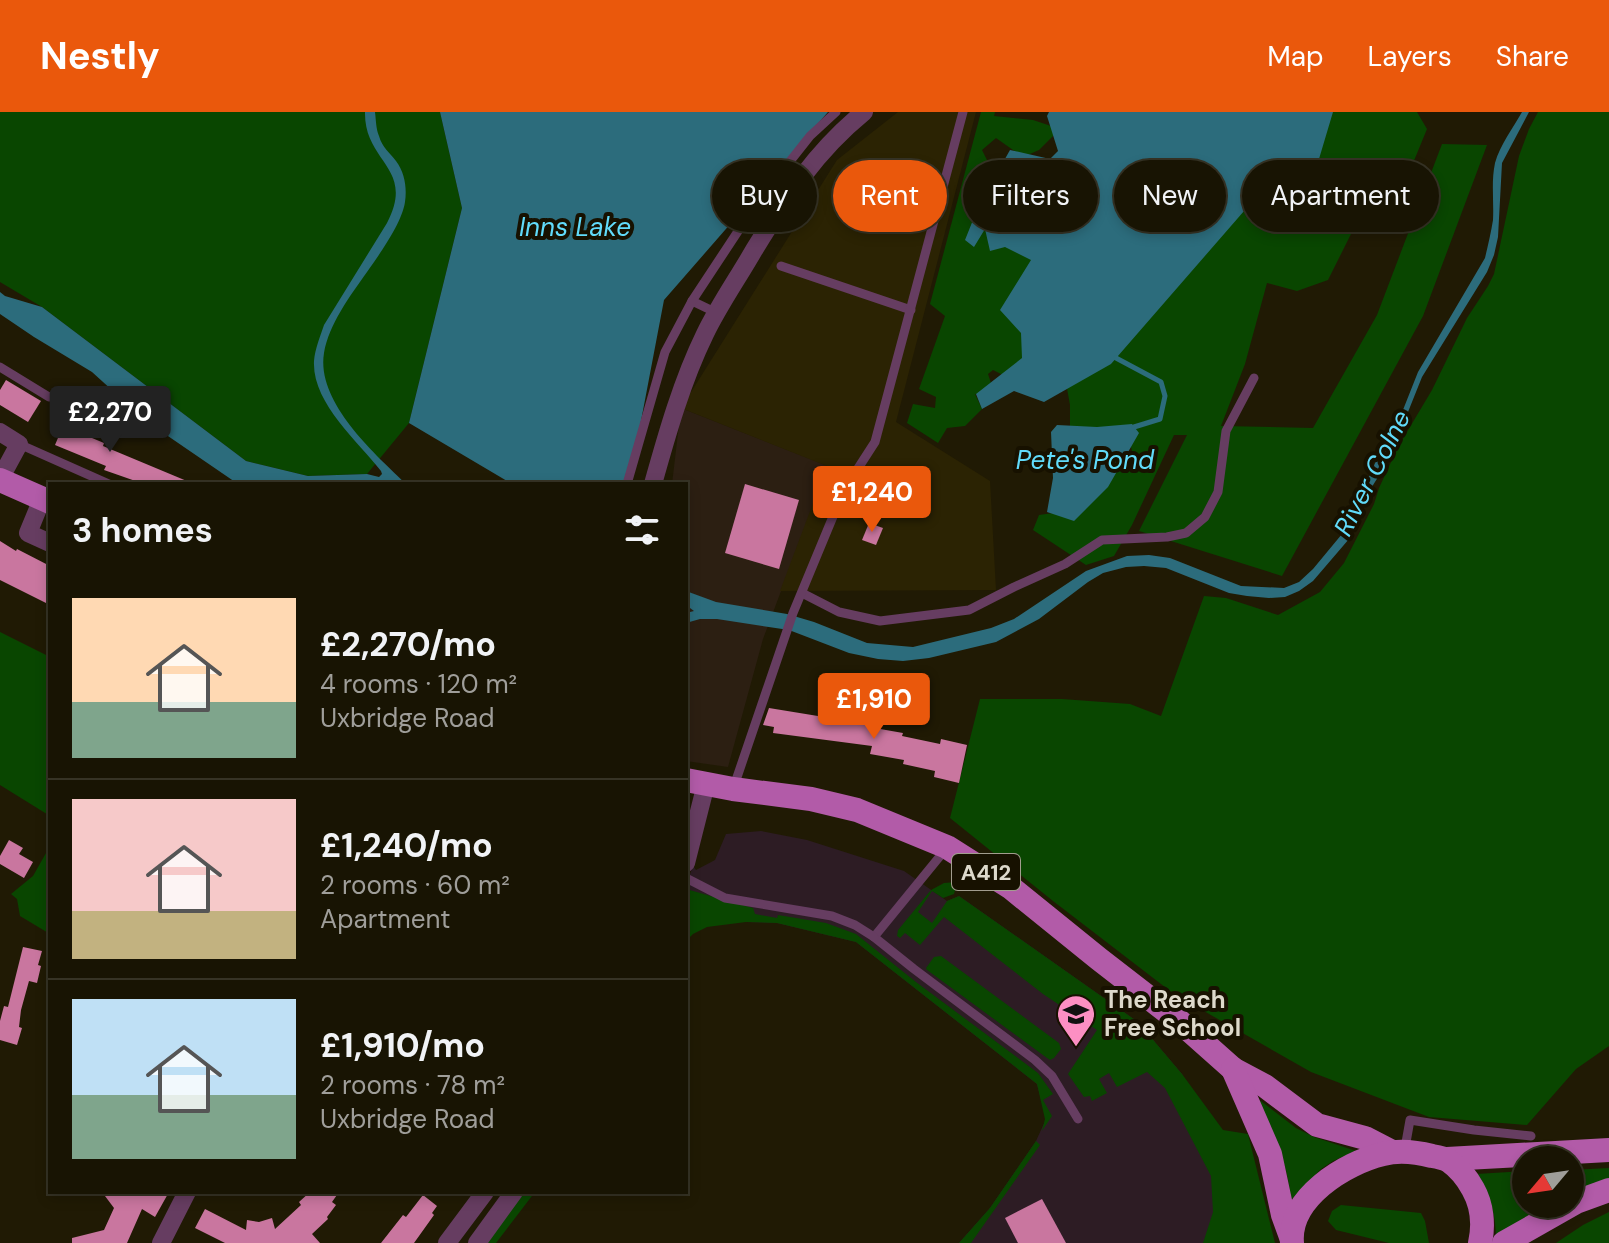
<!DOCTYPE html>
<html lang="en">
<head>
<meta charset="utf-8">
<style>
  :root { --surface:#181403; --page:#252112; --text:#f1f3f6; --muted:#9f9e9a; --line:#363325; --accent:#ea580c }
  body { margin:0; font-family:"DM Sans",sans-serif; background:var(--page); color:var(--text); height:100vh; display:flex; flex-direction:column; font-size:30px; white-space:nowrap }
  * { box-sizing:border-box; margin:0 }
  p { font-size:26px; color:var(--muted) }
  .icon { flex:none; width:44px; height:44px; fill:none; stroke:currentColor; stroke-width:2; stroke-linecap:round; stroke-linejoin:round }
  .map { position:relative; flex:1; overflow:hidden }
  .sheet { position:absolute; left:48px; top:370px; width:640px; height:712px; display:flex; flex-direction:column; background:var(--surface); border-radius:0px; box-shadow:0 4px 12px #0003,0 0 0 2px var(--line) }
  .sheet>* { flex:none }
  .guide { position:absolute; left:712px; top:48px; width:760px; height:72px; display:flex; gap:16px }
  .needle { width:52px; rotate:241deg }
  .fabs { position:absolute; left:1512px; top:1034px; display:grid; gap:16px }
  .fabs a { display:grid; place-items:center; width:72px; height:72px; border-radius:50%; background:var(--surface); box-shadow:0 4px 12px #0003,0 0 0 2px var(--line); font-size:40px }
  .price { position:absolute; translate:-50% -68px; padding:0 18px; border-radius:8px; background:var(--accent); color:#fff; font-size:26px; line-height:52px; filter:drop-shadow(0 2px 4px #0008) }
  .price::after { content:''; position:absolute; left:50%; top:48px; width:24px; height:18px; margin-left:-12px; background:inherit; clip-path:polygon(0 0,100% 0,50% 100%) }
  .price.active { background:#222; color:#fff }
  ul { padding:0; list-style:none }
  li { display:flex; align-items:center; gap:24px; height:200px; padding:0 24px }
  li+li { border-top:2px solid var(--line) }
  li span { display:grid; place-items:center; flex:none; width:224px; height:160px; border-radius:0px; color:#555 }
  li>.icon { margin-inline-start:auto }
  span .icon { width:96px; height:96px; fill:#fffc; stroke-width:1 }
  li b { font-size:34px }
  h2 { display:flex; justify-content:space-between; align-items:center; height:96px; padding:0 24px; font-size:34px }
  .tag { padding:0 28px; border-radius:36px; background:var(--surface); box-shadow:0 4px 12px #0003,0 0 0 2px var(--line); font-size:28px; line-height:72px }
  .tag.active { background:var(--accent); color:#fff }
  header { display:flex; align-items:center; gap:48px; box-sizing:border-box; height:112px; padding:0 40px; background:var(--accent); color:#fff }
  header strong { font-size:38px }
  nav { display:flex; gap:44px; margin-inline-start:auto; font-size:28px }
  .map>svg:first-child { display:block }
  .commercial { fill:#2c1f12 }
  .built { fill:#2b2303 }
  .education { fill:#2d1c24 }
  .green { fill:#094600 }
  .water { fill:#2c6c7c }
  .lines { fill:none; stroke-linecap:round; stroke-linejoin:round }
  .stream { stroke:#2c6c7c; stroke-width:5 }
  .building { fill:#c9769f }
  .lane { stroke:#663d61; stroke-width:9 }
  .street { stroke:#663d61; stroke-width:18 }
  .primary { stroke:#b25ba8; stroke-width:24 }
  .labels { text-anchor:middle; stroke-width:8; stroke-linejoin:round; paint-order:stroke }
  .shield { fill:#171100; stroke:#a29d8e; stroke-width:2 }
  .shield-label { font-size:22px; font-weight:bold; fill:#ddd9cb }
  .poi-label { font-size:24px; font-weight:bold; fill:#ddd9cb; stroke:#171100; text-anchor:start }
  .water-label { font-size:26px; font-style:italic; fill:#61dbfa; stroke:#171100 }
</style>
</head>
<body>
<header>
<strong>Nestly</strong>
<nav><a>Map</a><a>Layers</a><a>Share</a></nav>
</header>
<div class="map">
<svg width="1609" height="1131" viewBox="0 0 1609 1131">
  <rect width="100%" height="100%" fill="#201a04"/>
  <polygon class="commercial" points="681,296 828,354 763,527 728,655 686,649 686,372 672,372"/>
  <polygon class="built" points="898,0 976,0 896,310 990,369 996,478 780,479 827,354 681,296 837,48"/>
  <polygon class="education" points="761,719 807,728 904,759 947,789 959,784 1138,910 1182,962 1257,1131 959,1131 990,1096 1036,1029 1046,1007 1037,972 856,830 777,811 746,810 686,788 686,773 693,754 696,758 715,748 726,722"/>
  <g class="green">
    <polygon points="0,0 440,0 462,96 409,311 367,362 308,364 246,349 42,195 0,170"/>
    <polygon points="981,0 995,0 994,4 1033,8 1060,17 1039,38 1023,45 996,26 982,38 987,48 1003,59 1036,146 1029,244 1011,267 993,258 988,262 991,271 986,282 975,282 982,297 965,314 947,316 938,331 907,311 913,292 935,296 936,285 919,277 945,204 930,192"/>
    <polygon points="1328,0 1417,0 1427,17 1393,100 1373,78 1328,168 1297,179 1267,171 1245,252 1221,314 1313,316 1377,203 1442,32 1487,33 1423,204 1282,464 1139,419 1187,323 1174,323 1132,413 1114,444 1086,453 1033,418 1039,403 1075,398 1133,343 1127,319 1070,321 1070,293 1066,271 1236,101 1269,74 1314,53"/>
    <polygon points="1538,0 1609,0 1609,934 1576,957 1527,1013 1429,1005 1311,960 1174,882 1053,789 950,706 980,587 1062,587 1130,592 1161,604 1204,484 1226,486 1278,503 1320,480 1344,451 1374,392 1379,376 1398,335 1432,278 1467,206 1488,174 1494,162 1519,44 1529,17"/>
    <polygon points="0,520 50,545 50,704 0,673"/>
    <polygon points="50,734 50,822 20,804 17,787 11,782 33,764"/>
    <polygon points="957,770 954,782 943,786 932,779 918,800 932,811 947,789 959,784 1138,910 1182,962 1223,1018 1248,1022 1275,1131 1203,1131 1213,1100 1211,1064 1165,976 1147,960 1117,975 1109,961 1099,967 1107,981 1092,989 1090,984 1084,985 1068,962 1097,918 1043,882 944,805 920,833 905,821 900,826 897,824 898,818 931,778 944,771"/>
    <polygon points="686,777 753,796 755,802 777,806 778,803 826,811 856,822 916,870 1038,961 1053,982 1043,988 1052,1004 1042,1019 1045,1007 1037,972 856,830 777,811 746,810 707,815 693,822 686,829"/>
    <polygon points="941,844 1059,931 1061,937 1054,946 1050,948 1047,946 927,858 926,856 934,845"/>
    <path d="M1261 989 1296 1016 1314 1025 1356 1039 1333 1049 1321 1057 1291 1088C1288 1052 1274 1022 1259 990Z"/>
    <polygon points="1036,1029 1040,1033 971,1131 959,1131 990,1096"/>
    <polygon points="1609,1056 1609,1069 1570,1085 1570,1058"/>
    <path d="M1526 1059V1092H1555L1496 1127C1496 1101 1490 1083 1476 1062Z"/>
    <polygon points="521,1080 535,1080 496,1131 484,1131"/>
    <polygon points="1341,1093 1421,1101 1425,1109 1429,1131 1389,1131 1336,1118 1328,1109 1332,1099"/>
    <polygon points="1609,1100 1609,1131 1556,1131 1583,1113"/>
  </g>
  <g class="water">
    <path d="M365 0H375C376 8 376 17 379 24 382 35 390 41 396 49 405 61 407 76 405 90 402 111 379 143 367 160 350 184 329 212 324 241 316 290 374 341 406 372H238L146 309 92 260 34 225 0 202V180L5 184 42 195 246 349 308 364 367 362 379 365 382 362 381 359C358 329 312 291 314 249 315 237 320 225 324 213L387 111C416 55 364 51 365 0Z"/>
    <polygon points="440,0 828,0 664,188 629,372 512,372 409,311 462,96"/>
    <polygon points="1049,0 1333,0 1316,57 1271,68 1111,252 1044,290 1014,279 982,297 976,282 1022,246 1021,221 1000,198 1031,148 1005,135 990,139 985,117 974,135 965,128 979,93 1010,38 1050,47 1058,39 1047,4"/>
    <path d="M1522 0H1529L1502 51 1498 125 1494 143 1487 160 1422 265 1404 310 1383 350 1380 362 1363 389 1355 416 1349 427 1313 469 1299 479 1285 485 1269 486 1247 484 1229 481 1166 456 1144 454 1126 455 1103 461 1088 470 1039 507 996 530 929 546 903 549 878 547 849 541 789 518 717 507H700L686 511V501L694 499 686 493V479L716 490 787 502 814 510 867 531 913 535 991 516 1014 507 1086 459 1127 444 1149 443 1170 446 1241 474 1284 476 1299 470 1313 457 1342 422 1347 412 1351 393 1358 379 1370 363 1378 344 1399 308 1418 260 1485 146C1488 133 1491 121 1493 108 1494 89 1491 70 1495 51 1500 33 1513 16 1522 0Z"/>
    <polygon points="1132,312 1139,321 1108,375 1074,409 1047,400 1053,366 1051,320 1057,313 1097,315"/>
  </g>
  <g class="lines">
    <polyline class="stream" points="1116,246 1161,270 1165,284 1160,307 1134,315"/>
  </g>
  <g class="building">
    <polygon points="6,268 41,289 28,310 0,293 0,278"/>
    <polygon points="81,298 100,305 92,326 104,331 103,334 194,372 144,372 104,358 106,354 55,333 63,314 73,318"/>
    <polygon points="745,372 799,388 779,457 725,441"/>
    <polygon points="869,411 883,416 876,433 862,428"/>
    <polygon points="0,429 16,439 17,437 50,454 50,493 0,468"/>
    <polygon points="769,596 824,605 824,603 870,610 869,615 903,621 902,624 940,632 941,627 967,633 959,671 934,665 935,659 903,652 904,648 870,642 872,634 773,621 774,615 763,613"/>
    <polygon points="9,728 23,736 19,742 33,750 24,766 0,752 0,744"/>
    <polygon points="23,835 42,839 38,853 41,854 37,871 29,869 21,898 19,915 22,916 17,933 0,928 0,909 4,894 8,895"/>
    <polygon points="102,1080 169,1080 155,1105 142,1097 127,1131 72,1131 72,1126 104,1118 114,1096"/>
    <polygon points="310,1080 339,1080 332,1090 336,1093 327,1105 328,1107 312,1122 320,1131 225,1131 195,1116 205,1097 246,1118 247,1108 259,1110 272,1106 275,1117 301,1093 299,1090"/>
    <polygon points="423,1083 437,1094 432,1101 434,1103 414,1131 381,1131 403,1103 406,1105"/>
    <polygon points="1042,1087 1066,1131 1018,1131 1005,1106"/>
  </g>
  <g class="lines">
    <g class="lane">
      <polyline points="781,154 911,198"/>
      <polyline points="692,189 717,201"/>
      <polyline points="0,255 49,285"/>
      <polyline points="19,332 109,372"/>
      <polyline points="627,372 665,240 692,189 754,95 810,24 836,0"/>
      <polyline points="844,378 880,397"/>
      <polyline points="802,481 839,500 880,509 969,498 1014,475 1065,452 1102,428 1167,425 1186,421 1205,405 1218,380 1226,319 1254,266"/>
      <polyline points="733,677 793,501 844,378 875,330 963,0"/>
      <polyline points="945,738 874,825 914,857 1035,948 1052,964 1078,1007"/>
      <polyline points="686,766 725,786 832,804 855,813 874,825"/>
      <polyline points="1405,1036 1410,1008 1474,1018 1531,1024"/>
    </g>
    <g class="street">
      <polyline points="0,320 19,332 0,367"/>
      <path d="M653 372C667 322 682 269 705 222 719 193 738 166 754 138 787 84 815 40 864 0"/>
      <polyline points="42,387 28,421 50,431"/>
      <polyline points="686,751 706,672"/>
      <polyline points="161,1131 187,1080"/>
      <polyline points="447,1131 485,1080"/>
      <polyline points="477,1131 514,1080"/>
    </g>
    <g class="primary">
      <polyline points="0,368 50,390"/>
      <polyline points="686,668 733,677 811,687 857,698 947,735 1010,775 1099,847 1179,909 1233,957 1265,974 1317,1013 1365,1026 1392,1040"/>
      <polyline points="1233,957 1270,1042 1283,1103 1291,1125"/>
      <polyline points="1447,1047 1609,1038"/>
      <path d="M1292 1131C1288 1086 1345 1051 1383 1042 1399 1038 1416 1040 1432 1044 1438 1045 1444 1046 1449 1049 1459 1056 1467 1066 1473 1077 1482 1093 1484 1113 1480 1131"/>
      <polyline points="1504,1131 1576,1090 1609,1078"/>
    </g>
  </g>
  <defs>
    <g id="school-pin" transform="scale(2)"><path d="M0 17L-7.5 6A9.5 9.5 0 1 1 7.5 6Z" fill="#fc8fc3" stroke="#171100"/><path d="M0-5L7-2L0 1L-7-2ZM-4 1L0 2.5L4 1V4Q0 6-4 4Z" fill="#111"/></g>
  </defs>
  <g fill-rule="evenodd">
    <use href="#school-pin" x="1076" y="902"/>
  </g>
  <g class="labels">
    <rect class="shield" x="952" y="742" width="68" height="36" rx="6"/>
    <g class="shield-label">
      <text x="986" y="768">A412</text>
    </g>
    <g class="poi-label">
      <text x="1104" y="896">The Reach<tspan x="1104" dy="28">Free School</tspan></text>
    </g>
    <g class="water-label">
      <text x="575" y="124">Inns Lake</text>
      <text x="1085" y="357">Pete's Pond</text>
      <text transform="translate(1372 361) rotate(-63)" y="9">River Colne</text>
    </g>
  </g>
</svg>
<div class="fabs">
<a><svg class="needle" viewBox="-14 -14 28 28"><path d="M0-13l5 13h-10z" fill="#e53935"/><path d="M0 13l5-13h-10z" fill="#9f9e9a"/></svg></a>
</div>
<b class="price active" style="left:110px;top:342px">£2,270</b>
<b class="price" style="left:872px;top:422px">£1,240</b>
<b class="price" style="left:874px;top:629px">£1,910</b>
<div class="guide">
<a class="tag">Buy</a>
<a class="tag active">Rent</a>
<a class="tag">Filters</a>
<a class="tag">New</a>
<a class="tag">Apartment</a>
</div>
<section class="sheet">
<h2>3 homes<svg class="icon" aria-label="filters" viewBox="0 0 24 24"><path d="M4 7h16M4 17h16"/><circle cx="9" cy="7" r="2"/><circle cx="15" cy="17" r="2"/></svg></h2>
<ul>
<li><span style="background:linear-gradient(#ffd9b3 65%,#7fa58c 0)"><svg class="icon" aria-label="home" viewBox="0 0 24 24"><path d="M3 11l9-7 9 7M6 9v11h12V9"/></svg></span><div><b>£2,270/mo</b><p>4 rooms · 120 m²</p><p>Uxbridge Road</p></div></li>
<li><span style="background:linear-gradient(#f6c9c9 70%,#c2b280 0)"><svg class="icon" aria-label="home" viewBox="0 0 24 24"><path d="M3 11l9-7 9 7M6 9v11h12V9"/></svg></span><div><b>£1,240/mo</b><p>2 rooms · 60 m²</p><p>Apartment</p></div></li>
<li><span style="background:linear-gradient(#bfe0f5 60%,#7fa58c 0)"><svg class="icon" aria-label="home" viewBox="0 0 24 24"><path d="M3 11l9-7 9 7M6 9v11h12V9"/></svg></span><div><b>£1,910/mo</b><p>2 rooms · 78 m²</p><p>Uxbridge Road</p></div></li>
</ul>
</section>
</div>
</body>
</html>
